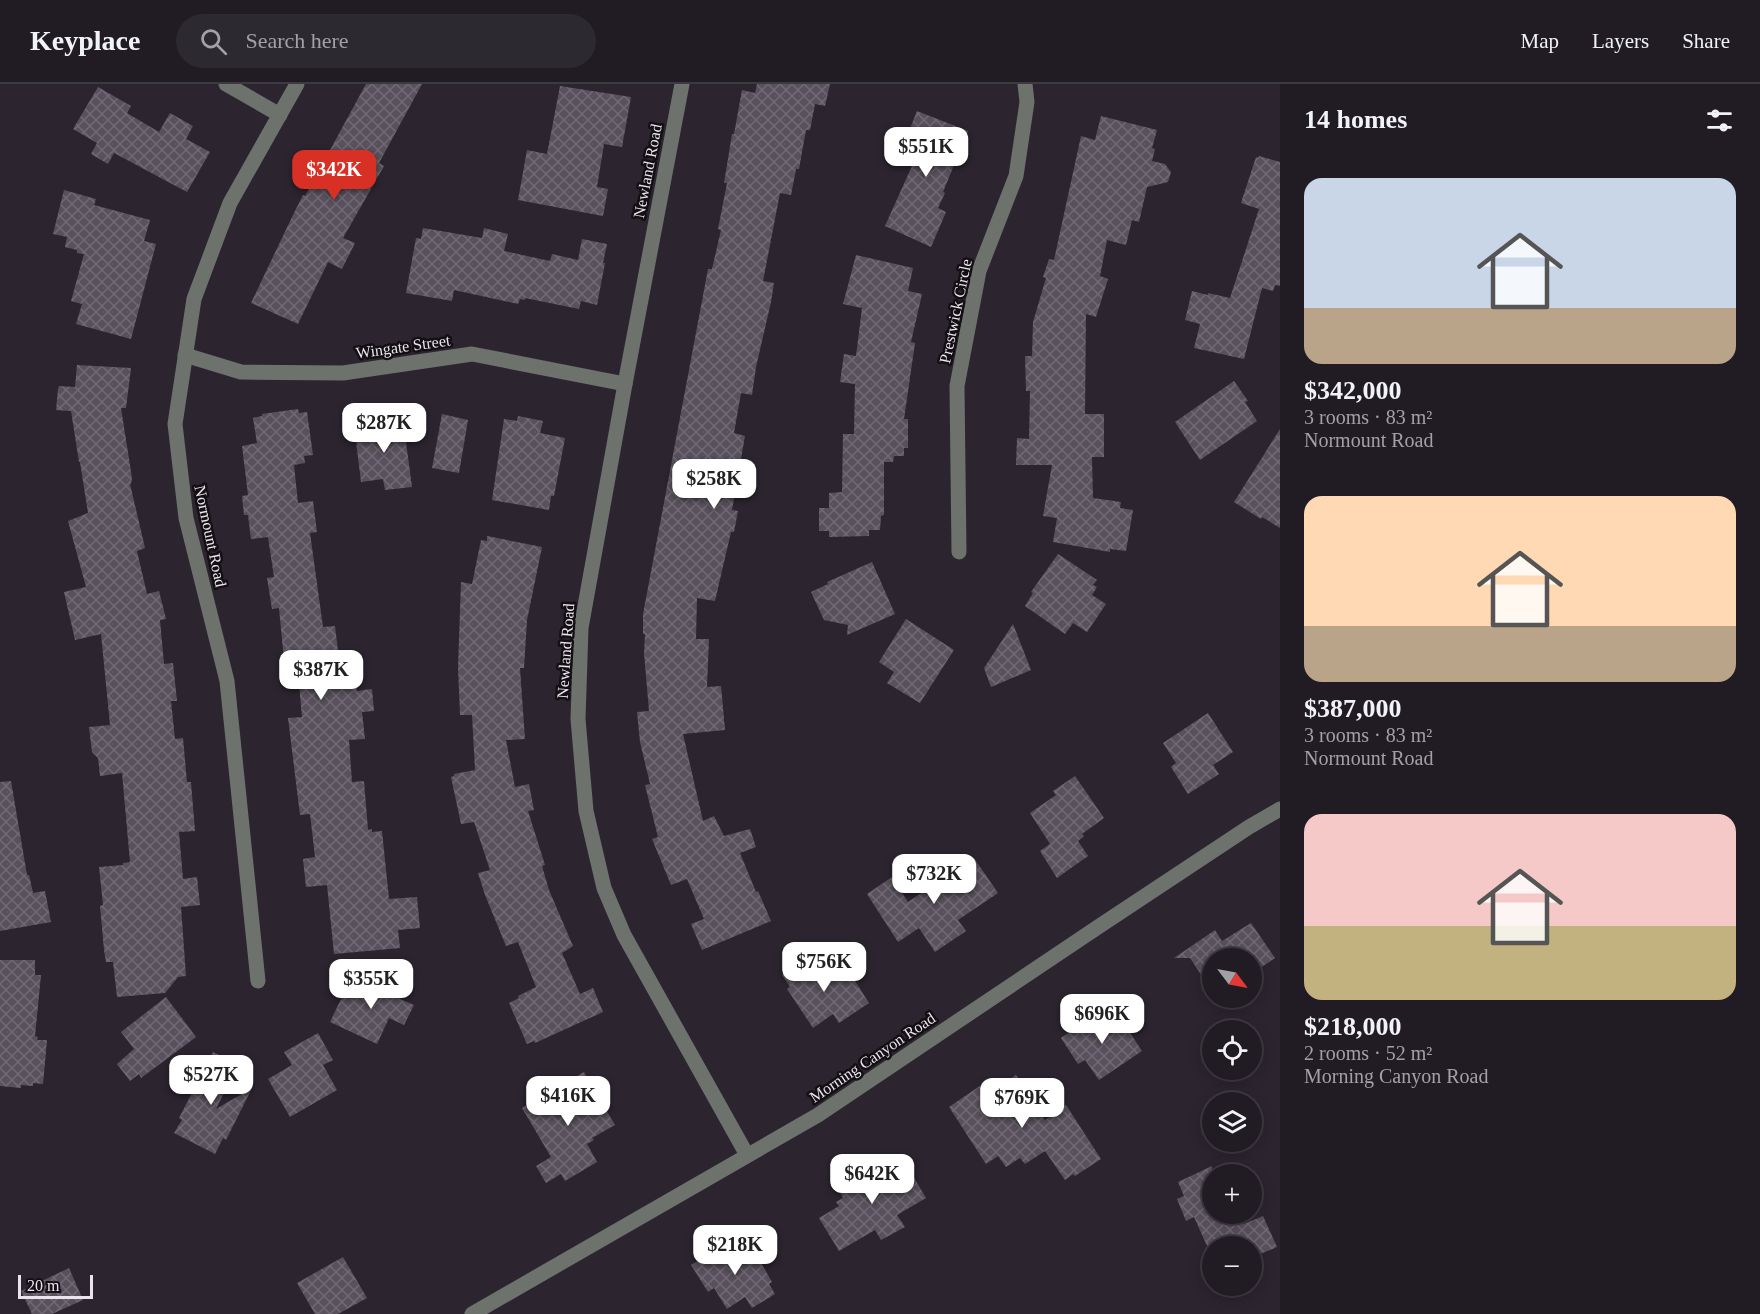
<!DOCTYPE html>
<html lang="en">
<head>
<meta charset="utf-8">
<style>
  :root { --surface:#211c24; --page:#2d2931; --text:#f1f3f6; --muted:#a2a1a6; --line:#3e3a41; --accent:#d93025 }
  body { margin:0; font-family:Georgia,serif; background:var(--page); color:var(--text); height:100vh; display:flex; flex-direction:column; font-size:22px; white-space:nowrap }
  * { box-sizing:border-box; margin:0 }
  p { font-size:20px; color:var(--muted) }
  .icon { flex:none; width:33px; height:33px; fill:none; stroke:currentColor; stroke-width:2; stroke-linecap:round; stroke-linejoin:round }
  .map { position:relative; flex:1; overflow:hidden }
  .panel { display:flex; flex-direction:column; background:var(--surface); width:480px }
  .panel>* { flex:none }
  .needle { width:39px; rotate:122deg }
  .fabs { position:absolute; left:1202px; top:864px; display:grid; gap:12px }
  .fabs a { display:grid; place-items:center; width:60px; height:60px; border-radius:50%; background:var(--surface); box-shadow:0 3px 15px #0003,0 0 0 2px var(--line); font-size:30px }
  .scale { position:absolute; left:18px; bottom:15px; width:75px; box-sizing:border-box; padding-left:6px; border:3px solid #eae5ec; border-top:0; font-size:16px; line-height:21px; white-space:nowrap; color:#eae5ec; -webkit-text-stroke:4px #130f14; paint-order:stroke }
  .price { position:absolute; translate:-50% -51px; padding:0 14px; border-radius:12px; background:#fff; color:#222; font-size:20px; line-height:39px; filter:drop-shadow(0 2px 3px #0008) }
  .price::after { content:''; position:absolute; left:50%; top:36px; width:18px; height:14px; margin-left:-9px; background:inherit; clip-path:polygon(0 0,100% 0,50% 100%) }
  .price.current { background:var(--accent); color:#fff }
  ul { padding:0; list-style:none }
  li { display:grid; align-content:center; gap:12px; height:318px; padding:0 24px }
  li span { display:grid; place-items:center; height:186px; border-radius:18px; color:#555 }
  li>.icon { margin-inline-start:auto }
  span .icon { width:108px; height:108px; fill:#fffc; stroke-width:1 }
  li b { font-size:26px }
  h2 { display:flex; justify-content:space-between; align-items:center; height:72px; padding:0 24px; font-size:26px }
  header { display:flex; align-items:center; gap:36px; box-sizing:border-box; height:84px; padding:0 30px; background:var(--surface); border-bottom:2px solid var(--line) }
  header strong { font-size:28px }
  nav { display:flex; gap:33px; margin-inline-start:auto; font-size:21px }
  .search { width:420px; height:54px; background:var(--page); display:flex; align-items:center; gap:15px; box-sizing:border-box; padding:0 21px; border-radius:33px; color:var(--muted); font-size:22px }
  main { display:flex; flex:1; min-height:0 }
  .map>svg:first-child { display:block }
  .building { fill:url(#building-cross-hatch) }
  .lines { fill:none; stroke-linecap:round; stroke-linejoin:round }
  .minor { stroke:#6d726d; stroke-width:15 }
  .labels { text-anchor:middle; stroke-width:5; stroke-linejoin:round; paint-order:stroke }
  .street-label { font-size:16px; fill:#eae5ec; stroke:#130f14 }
</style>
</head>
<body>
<header>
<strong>Keyplace</strong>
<div class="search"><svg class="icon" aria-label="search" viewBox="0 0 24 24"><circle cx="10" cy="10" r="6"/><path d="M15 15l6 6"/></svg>Search here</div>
<nav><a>Map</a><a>Layers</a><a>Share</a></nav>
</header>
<main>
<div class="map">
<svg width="1280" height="1230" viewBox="0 0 1280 1230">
  <defs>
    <pattern id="building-cross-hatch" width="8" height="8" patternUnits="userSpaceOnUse" patternTransform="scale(1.5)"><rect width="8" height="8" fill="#59515d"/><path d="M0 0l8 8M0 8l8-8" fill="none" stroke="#716a74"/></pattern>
  </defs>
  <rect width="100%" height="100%" fill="#2c2530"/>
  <g class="building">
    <polygon points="366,0 422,0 379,79 384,82 343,154 355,159 342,185 328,178 298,240 251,219 292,133 303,111 305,112"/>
    <polygon points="757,0 830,0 825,22 815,20 810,46 806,46 799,85 796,85 791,111 780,109 763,197 774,199 771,218 756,283 752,311 741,309 734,349 745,352 732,426 738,427 734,448 731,448 715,517 697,514 696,555 709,555 707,603 721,602 725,646 683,650 703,737 714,732 724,752 750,745 756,763 740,769 756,808 758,807 771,837 702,866 691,840 704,835 687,795 671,801 652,755 658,753 645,701 650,700 640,658 637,628 649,627 644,569 645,550 643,550 643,530 708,185 712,185 721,146 718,145 727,99 724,99 732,50 734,50 742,6 755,9"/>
    <polygon points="560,2 631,13 622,63 604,60 597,103 608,105 603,132 518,116 527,66 547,70"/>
    <polygon points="98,3 131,22 127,29 159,48 170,29 193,42 186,55 210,68 187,108 114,69 108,80 91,70 97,59 73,45"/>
    <polygon points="917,27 968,47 943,108 945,109 938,124 946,128 931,163 885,142 916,73 901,67"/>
    <polygon points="1101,32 1157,46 1152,64 1155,65 1152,77 1165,80 1171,88 1168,98 1147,103 1139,138 1132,136 1126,161 1107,156 1100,192 1108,195 1096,233 1086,230 1085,330 1104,330 1104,373 1092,373 1093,414 1121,418 1120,424 1133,426 1126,467 1110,465 1110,468 1053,458 1057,434 1043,432 1052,381 1016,381 1017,354 1029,355 1030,307 1026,307 1025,272 1032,272 1033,238 1046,194 1043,193 1049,175 1054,176 1081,52 1095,56"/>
    <polygon points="1259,72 1280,78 1280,202 1275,201 1273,207 1262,204 1244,275 1194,264 1200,240 1185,236 1192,207 1208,211 1208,209 1230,214 1259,125 1241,119 1256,73 1258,74"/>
    <polygon points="64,106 96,115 94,121 150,136 144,157 156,160 131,255 76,240 82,220 71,217 84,170 77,169 77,166 65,163 67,153 53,150"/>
    <polygon points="423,144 482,154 484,144 508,150 504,167 550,177 552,170 578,176 582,155 607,160 603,179 605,179 597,221 581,217 579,225 525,214 525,216 520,215 518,220 454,206 452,217 406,209 416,154 421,155"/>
    <polygon points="856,171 913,184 908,207 922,210 911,258 915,259 904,335 908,335 908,364 904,364 904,372 894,372 893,378 884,378 884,431 881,432 880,446 869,446 869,452 829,453 829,447 819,447 819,424 829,424 829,409 842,408 843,350 854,350 855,300 840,298 844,270 856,272 862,224 843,220"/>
    <polygon points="77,281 131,284 126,324 121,324 132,394 131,400 130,400 145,464 137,467 147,510 159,507 166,535 160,536 164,580 173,579 177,617 171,617 175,655 183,654 187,698 191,698 195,747 179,748 183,795 197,793 200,821 181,823 186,892 178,893 165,909 117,913 113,878 106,878 104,866 100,822 103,821 99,783 123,781 123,779 130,778 122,689 100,692 98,674 92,668 89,643 110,641 101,550 75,556 64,508 86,503 68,437 88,429 80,378 79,378 71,327 56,326 58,305 59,302 75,303"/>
    <polygon points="1234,297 1248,317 1245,318 1257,337 1200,376 1175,338"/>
    <polygon points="298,325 299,329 307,328 313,371 304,372 305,379 294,381 298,419 313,417 317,448 310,449 323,543 335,542 338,567 349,566 354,605 357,604 357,607 372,605 374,627 362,628 365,655 349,656 352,698 364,697 368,746 372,745 372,748 382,747 389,815 417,813 420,844 398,846 400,864 334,870 327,801 306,803 303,775 315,773 310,730 300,731 288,634 302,633 298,590 289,591 288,576 284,576 279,524 272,525 267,494 274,493 268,453 251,455 248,431 244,431 242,412 248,411 242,362 257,359 253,334 262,332 262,330"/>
    <polygon points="442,330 468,336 459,389 432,384"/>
    <polygon points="518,332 543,337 540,349 565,354 554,412 551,412 549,426 492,416 504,335 517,337"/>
    <polygon points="403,335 412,403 385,406 383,395 361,398 354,341"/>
    <polygon points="1280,345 1280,444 1262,433 1261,435 1234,418"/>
    <polygon points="487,452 542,463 527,536 524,584 520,584 525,655 506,656 515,703 529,700 534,726 528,727 545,781 542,782 549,806 573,862 562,869 580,910 593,904 603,928 535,959 534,957 527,960 509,919 519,914 518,912 536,903 518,858 506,862 485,811 478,789 490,786 474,738 461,740 451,693 454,692 454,690 475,686 472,631 460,631 458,583 461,498 472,500 481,456 487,457"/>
    <polygon points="1058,470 1097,496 1093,501 1097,503 1092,511 1106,520 1087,548 1073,539 1065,550 1025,522 1033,509 1031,508"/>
    <polygon points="872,478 895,530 847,551 848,541 824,536 811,508 828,500 827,498"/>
    <polygon points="906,535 954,566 920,619 887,599 894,588 879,578"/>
    <polygon points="1013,540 1031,586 991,603 984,584"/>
    <polygon points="1208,629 1233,668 1213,681 1219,690 1188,710 1171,683 1176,679 1163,659"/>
    <polygon points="1075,692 1104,734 1082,750 1084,752 1078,757 1088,772 1057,794 1040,767 1050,760 1030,729 1056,711 1053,707"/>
    <polygon points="11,697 27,791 29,791 33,809 45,807 51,838 0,847 0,698"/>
    <polygon points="974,774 998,809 958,836 966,847 935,868 919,844 898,858 867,810 892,793 908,818"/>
    <polygon points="1251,839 1275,874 1251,890 1251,874 1212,874 1212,907 1190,874 1174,874 1215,846 1222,857"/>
    <polygon points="0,876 35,876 35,891 41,891 35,952 38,953 37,956 47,956 43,1000 33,999 33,1002 21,1001 21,1004 0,1002"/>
    <polygon points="806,876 814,888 832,876 845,896 852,892 869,919 839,939 833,930 813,944 787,905 790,903 782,891"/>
    <polygon points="362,891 401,909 398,914 414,921 404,941 389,934 377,960 330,938 343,911 351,915"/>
    <polygon points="166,913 196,953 141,994 139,990 130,997 117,980 134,965 121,948"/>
    <polygon points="1117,929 1142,967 1099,996 1085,976 1078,980 1061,954 1091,934 1094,940 1096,938 1099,941"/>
    <polygon points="318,949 333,976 323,981 337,1006 290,1033 268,995 292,981 284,968"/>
    <polygon points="213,968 238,980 216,1025 252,1004 226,1056 223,1054 215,1070 174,1049 182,1036 179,1034"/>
    <polygon points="584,988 615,1041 592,1054 594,1056 587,1060 597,1078 565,1097 561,1090 546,1099 536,1082 551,1073 522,1024"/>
    <polygon points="1016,991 1045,1036 1066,1021 1101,1075 1075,1092 1073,1090 1065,1096 1045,1067 1025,1080 1020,1074 1006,1083 998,1072 986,1080 949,1023 987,997 993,1006"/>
    <polygon points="905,1078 926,1114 897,1131 905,1143 881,1156 875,1146 839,1167 819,1134 839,1122 836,1118 843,1114 836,1101 869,1082 876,1095"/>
    <polygon points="1212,1082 1212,1130 1239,1130 1244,1140 1263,1132 1277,1163 1251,1174 1251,1162 1212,1162 1212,1173 1194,1133 1186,1137 1177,1115 1184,1112 1178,1098"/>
    <polygon points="749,1158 772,1198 769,1200 775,1210 752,1224 745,1213 727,1225 714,1204 708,1208 691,1181 723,1161 728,1171"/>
    <polygon points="343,1173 367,1214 338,1230 315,1230 297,1199"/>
    <polygon points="69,1184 83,1216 52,1230 32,1230 21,1207"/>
  </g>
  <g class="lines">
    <g class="minor">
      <polyline points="226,0 280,31"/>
      <polyline points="682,0 625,300 581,544 578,635 586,727 604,804 624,851 747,1071"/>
      <polyline points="185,271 241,288 343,289 472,270 625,300"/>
      <polyline points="959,468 957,302 979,187 1016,92 1027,18 1025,0"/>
      <polyline points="258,897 227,597 186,434 175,340 194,215 230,119 297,0"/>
      <polyline points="472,1230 818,1031 1098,843 1249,743 1280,725"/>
    </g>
  </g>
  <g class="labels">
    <g class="street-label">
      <text transform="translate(647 87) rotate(-79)" y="6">Newland Road</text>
      <text transform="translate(955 227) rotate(-78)" y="6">Prestwick Circle</text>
      <text transform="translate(403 262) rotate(-8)" y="6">Wingate Street</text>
      <text transform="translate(211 452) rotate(78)" y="6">Normount Road</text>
      <text transform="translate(565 567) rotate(-86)" y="6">Newland Road</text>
      <text transform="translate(872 973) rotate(-34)" y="6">Morning Canyon Road</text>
    </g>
  </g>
</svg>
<div class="fabs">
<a><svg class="needle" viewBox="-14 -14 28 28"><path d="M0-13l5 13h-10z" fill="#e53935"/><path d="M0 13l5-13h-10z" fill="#a2a1a6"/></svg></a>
<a><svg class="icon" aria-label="locate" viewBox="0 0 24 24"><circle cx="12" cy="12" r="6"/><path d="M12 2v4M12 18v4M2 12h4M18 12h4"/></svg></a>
<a><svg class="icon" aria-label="layers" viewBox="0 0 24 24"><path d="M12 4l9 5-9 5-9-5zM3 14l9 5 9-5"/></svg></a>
<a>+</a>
<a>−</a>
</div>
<div class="scale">20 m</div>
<b class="price" style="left:926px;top:94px">$551K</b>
<b class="price current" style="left:334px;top:117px">$342K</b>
<b class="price" style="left:384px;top:370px">$287K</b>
<b class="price" style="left:714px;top:426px">$258K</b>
<b class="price" style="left:321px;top:617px">$387K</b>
<b class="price" style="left:934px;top:821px">$732K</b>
<b class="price" style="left:824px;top:909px">$756K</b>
<b class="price" style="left:371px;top:926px">$355K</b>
<b class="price" style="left:1102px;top:961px">$696K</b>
<b class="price" style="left:211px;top:1022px">$527K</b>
<b class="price" style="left:568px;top:1043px">$416K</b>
<b class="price" style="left:1022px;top:1045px">$769K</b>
<b class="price" style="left:872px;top:1121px">$642K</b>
<b class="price" style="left:735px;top:1192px">$218K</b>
</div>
<section class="panel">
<h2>14 homes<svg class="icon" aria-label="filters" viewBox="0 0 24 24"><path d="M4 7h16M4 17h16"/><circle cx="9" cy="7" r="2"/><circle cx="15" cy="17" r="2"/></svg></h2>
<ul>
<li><span style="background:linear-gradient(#c9d6e8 70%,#b9a48a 0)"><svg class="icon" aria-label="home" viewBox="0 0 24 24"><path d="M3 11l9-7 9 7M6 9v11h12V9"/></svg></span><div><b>$342,000</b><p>3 rooms · 83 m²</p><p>Normount Road</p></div></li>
<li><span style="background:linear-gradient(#ffd9b3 70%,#b9a48a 0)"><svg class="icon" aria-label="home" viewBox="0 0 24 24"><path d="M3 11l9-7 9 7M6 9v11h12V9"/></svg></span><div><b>$387,000</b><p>3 rooms · 83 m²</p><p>Normount Road</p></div></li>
<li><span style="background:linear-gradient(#f6c9c9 60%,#c2b280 0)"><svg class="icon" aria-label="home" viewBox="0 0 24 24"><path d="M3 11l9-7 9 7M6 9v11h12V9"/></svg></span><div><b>$218,000</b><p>2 rooms · 52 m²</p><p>Morning Canyon Road</p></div></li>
</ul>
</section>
</main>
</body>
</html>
